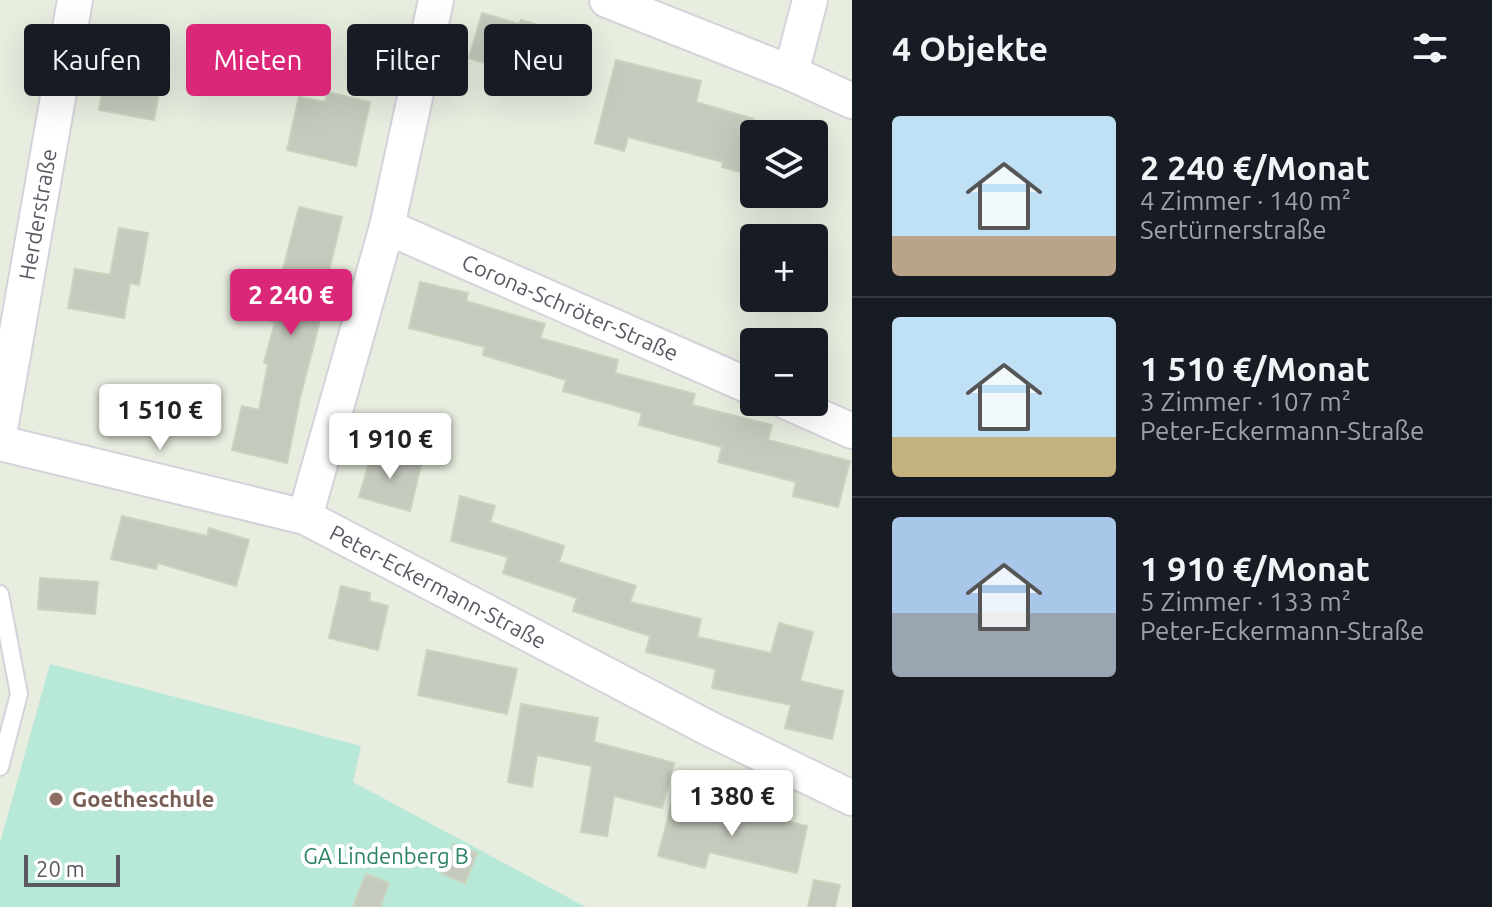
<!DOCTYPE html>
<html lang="de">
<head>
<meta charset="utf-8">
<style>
  :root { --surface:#171b24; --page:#20242c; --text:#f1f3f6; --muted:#9ea1a6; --line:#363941; --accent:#db2777 }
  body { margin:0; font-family:Ubuntu,sans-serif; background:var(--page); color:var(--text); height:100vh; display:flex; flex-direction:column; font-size:30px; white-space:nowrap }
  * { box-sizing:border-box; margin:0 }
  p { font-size:26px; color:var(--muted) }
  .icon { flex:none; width:44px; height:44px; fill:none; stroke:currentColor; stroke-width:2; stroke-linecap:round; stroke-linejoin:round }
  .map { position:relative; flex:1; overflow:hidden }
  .sheet { display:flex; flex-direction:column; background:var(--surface); width:640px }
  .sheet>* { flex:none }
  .guide { position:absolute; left:24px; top:24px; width:708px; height:72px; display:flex; gap:16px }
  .controls { position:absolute; left:740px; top:120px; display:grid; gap:16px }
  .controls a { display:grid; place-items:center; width:88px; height:88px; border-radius:8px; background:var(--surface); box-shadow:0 8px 32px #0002; font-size:40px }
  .scale { position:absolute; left:24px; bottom:20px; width:96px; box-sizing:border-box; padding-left:8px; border:4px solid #5a5862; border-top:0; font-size:22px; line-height:28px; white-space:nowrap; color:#5a5862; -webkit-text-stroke:6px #fff; paint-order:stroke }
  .price { position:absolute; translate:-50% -68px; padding:0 18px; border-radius:8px; background:#fff; color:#222; font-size:26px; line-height:52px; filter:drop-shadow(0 2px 4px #0008) }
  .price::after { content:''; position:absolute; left:50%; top:48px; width:24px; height:18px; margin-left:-12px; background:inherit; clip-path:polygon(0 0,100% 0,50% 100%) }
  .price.current { background:var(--accent); color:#fff }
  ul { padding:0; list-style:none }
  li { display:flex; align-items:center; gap:24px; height:200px; padding:0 40px }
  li+li { border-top:2px solid var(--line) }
  li span { display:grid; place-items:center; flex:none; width:224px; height:160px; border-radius:8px; color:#555 }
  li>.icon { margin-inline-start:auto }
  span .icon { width:96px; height:96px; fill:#fffc; stroke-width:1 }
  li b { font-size:34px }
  h2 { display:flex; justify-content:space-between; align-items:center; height:96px; padding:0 40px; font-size:34px }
  .pill { padding:0 28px; border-radius:8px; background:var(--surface); box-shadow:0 8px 32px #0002; font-size:28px; line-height:72px }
  .pill.current { background:var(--accent); color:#fff }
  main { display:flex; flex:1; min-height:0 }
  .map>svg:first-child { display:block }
  .green { fill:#b8e8d8 }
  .building { fill:#c5cabe; stroke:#cbd2bd; stroke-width:2 }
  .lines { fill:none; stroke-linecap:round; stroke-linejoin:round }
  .lane-casing { stroke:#d5d2db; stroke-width:20 }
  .street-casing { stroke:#d5d2db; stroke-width:38 }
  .lane { stroke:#fff; stroke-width:16 }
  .street { stroke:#fff; stroke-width:34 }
  .education-dot { fill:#8d6e63; stroke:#fff; stroke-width:3 }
  .labels { text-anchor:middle; stroke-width:8; stroke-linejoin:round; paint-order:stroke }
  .street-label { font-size:22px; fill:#5a5862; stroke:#fff }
  .education-label { font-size:22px; font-weight:bold; fill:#785e54; stroke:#fff; text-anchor:start }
  .park-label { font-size:22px; fill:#2a8067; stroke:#fff }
</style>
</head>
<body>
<main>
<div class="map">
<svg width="852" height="907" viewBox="0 0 852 907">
  <rect width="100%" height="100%" fill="#e7eddf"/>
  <polygon class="green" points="50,664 361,746 353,782 586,907 0,907 0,843"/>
  <g class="building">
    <polygon points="482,13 519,24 521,20 551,29 536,80 524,76 520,92 489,83 494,66 469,58"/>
    <polygon points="130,52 165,58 154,120 99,110 108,57 128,61"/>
    <polygon points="616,60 701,81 696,102 754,119 754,176 722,167 723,162 628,137 624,151 595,143"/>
    <polygon points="327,92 370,102 356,166 287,150 299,97 325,102"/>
    <polygon points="299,207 342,217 321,304 324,305 300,398 287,463 232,450 242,406 259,410 268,364 264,363 275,322 268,320 275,293 277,293"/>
    <polygon points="119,228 148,233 139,285 130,283 124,318 68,308 75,269 110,275"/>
    <polygon points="420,282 468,293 466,301 545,324 540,338 618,360 615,373 695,394 692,405 772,425 768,440 850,461 838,507 793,496 796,482 718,462 722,447 639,425 642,413 563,391 566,380 483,355 485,347 409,328"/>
    <polygon points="372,452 421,465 410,511 359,497"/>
    <polygon points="460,496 495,506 490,522 564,546 559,562 636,586 630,602 701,619 697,637 771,653 779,623 813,632 800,681 843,691 832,739 785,728 791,705 712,688 716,669 646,652 650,636 573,611 577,598 503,573 508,557 451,541"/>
    <polygon points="122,516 207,536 209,528 249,540 236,586 158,563 156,569 111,559"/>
    <polygon points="40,578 98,582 95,614 38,609"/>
    <polygon points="341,586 370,593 369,601 388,606 378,650 329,638"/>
    <polygon points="427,650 517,669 507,714 418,695"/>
    <polygon points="521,704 598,718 594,742 674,763 662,808 614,796 607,836 581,832 592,766 537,755 532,787 508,782"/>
    <polygon points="672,803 719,815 720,805 807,826 797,873 709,852 705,868 658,856"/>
    <polygon points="454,844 477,853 465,883 442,874"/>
    <polygon points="366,874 389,883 380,907 353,907"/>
    <polygon points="814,880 840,885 835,907 808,907"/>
  </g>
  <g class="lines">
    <g class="lane-casing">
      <polyline id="lane" points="0,594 19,694 0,767"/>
    </g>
    <g class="street-casing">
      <g id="street">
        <polyline points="607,0 791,73 852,101"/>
        <polyline points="791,73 810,0"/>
        <path id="s1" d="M387 227 754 388"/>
        <polyline points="787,402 852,431"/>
        <path id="s2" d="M0 429 75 0"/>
        <path id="s3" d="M0 443 305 517 710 729 852 798"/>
        <polyline points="305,517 387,227 436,0"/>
      </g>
    </g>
    <use href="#lane" class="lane"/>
    <use href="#street" class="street"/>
  </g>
  <circle class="education-dot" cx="56" cy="799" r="8"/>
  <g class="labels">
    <g class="street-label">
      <text dy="8" stroke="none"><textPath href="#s2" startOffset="218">Herderstraße</textPath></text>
      <text dy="8" stroke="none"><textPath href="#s1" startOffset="200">Corona-Schröter-Straße</textPath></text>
      <text dy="8" stroke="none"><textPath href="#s3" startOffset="464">Peter-Eckermann-Straße</textPath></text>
    </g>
    <g class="education-label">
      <text x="72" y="807">Goetheschule</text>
    </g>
    <g class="park-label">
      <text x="386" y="864">GA Lindenberg B</text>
    </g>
  </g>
</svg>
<div class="controls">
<a><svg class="icon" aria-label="layers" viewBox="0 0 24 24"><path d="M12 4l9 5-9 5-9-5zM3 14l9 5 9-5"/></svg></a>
<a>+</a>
<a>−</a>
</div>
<div class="scale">20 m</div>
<b class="price current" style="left:291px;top:337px">2 240 €</b>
<b class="price" style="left:160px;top:452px">1 510 €</b>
<b class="price" style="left:390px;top:481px">1 910 €</b>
<b class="price" style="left:732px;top:838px">1 380 €</b>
<div class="guide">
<a class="pill">Kaufen</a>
<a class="pill current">Mieten</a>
<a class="pill">Filter</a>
<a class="pill">Neu</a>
</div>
</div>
<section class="sheet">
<h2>4 Objekte<svg class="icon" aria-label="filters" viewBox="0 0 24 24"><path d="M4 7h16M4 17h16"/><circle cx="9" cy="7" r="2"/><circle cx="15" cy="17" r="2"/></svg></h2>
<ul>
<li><span style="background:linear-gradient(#bfe0f5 75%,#b9a48a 0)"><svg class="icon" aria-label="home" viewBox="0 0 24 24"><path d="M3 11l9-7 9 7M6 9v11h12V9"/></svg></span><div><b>2 240 €/Monat</b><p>4 Zimmer · 140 m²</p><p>Sertürnerstraße</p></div></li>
<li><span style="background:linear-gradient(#bfe0f5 75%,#c2b280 0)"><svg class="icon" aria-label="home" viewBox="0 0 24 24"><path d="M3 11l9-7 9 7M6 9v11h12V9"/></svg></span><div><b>1 510 €/Monat</b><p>3 Zimmer · 107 m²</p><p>Peter-Eckermann-Straße</p></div></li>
<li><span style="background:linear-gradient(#a9c7e8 60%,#9aa5b1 0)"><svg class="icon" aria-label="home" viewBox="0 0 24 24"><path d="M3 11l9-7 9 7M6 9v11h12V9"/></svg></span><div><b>1 910 €/Monat</b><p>5 Zimmer · 133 m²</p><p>Peter-Eckermann-Straße</p></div></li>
</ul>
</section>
</main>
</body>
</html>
